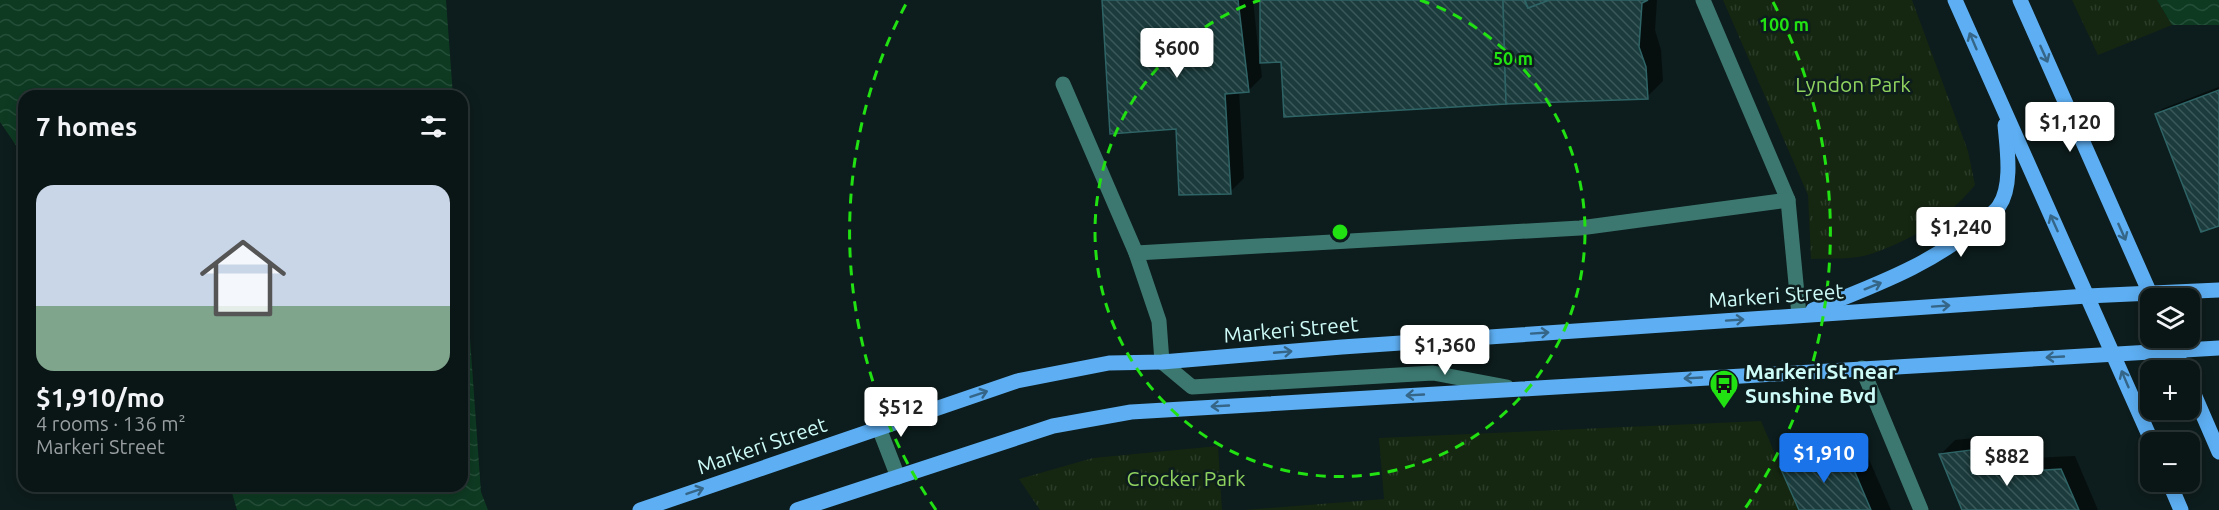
<!DOCTYPE html>
<html lang="en">
<head>
<meta charset="utf-8">
<style>
  :root { --surface:#0a1515; --page:#182222; --text:#f1f3f6; --muted:#999fa0; --line:#2a3434; --accent:#1a73e8 }
  body { margin:0; font-family:Ubuntu,sans-serif; background:var(--page); color:var(--text); height:100vh; display:flex; flex-direction:column; font-size:22px; white-space:nowrap }
  * { box-sizing:border-box; margin:0 }
  p { font-size:20px; color:var(--muted) }
  .icon { flex:none; width:33px; height:33px; fill:none; stroke:currentColor; stroke-width:2; stroke-linecap:round; stroke-linejoin:round }
  .map { position:relative; flex:1; overflow:hidden }
  .side { position:absolute; left:18px; top:90px; width:450px; height:402px; display:flex; flex-direction:column; background:var(--surface); border-radius:18px; box-shadow:0 3px 15px #0003,0 0 0 2px var(--line) }
  .side>* { flex:none }
  .fabs { position:absolute; left:2140px; top:288px; display:grid; gap:12px }
  .fabs a { display:grid; place-items:center; width:60px; height:60px; border-radius:12px; background:var(--surface); box-shadow:0 3px 15px #0003,0 0 0 2px var(--line); font-size:30px }
  .price { position:absolute; translate:-50% -51px; padding:0 14px; border-radius:6px; background:#fff; color:#222; font-size:20px; line-height:39px; filter:drop-shadow(0 2px 3px #0008) }
  .price::after { content:''; position:absolute; left:50%; top:36px; width:18px; height:14px; margin-left:-9px; background:inherit; clip-path:polygon(0 0,100% 0,50% 100%) }
  .price.active { background:var(--accent); color:#fff }
  ul { padding:0; list-style:none }
  li { display:grid; align-content:center; gap:12px; height:318px; padding:0 18px }
  li+li { border-top:2px solid var(--line) }
  li span { display:grid; place-items:center; height:186px; border-radius:18px; color:#555 }
  li>.icon { margin-inline-start:auto }
  span .icon { width:108px; height:108px; fill:#fffc; stroke-width:1 }
  li b { font-size:26px }
  h2 { display:flex; justify-content:space-between; align-items:center; height:72px; padding:0 18px; font-size:26px }
  .map>svg:first-child { display:block }
  .grass { fill:url(#grass-tufts) }
  .water { fill:url(#water-waves) }
  .shadow { fill:#0007 }
  .building { fill:url(#building-back-hatch); stroke:#2f6466; stroke-width:1.5 }
  .lines { fill:none; stroke-linecap:round; stroke-linejoin:round }
  .minor { stroke:#3c7870; stroke-width:15 }
  .major { stroke:#5daef2; stroke-width:15 }
  .oneway { stroke:#356587 }
  .ring { fill:none; stroke:#21e113; stroke-width:3; stroke-dasharray:10 8 }
  .labels { text-anchor:middle; stroke-width:5; stroke-linejoin:round; paint-order:stroke }
  .park-label { font-size:21px; fill:#90d460; stroke:#0d1c1c }
  .street-label { font-size:21px; fill:#cdfbf8; stroke:#0d1c1c }
  .poi-label { font-size:21px; font-weight:bold; fill:#cdfbf8; stroke:#0d1c1c; text-anchor:start }
  .centre { fill:#21e113; stroke:#0d1c1c; stroke-width:3 }
  .ring-label { font-size:18px; text-anchor:middle; font-weight:bold; fill:#21e113; stroke:#0d1c1c; stroke-width:5; stroke-linejoin:round; paint-order:stroke }
</style>
</head>
<body>
<div class="map">
<svg width="2219" height="510" viewBox="0 0 2219 510">
  <defs>
    <pattern id="grass-tufts" width="24" height="20" patternUnits="userSpaceOnUse" patternTransform="scale(1.5)"><rect width="24" height="20" fill="#152611"/><path d="M3 7l-1-3M5 7V3M7 7l1-3M15 17l-1-3M17 17v-4M19 17l1-3" fill="none" stroke="#2b3c29"/></pattern>
    <pattern id="water-waves" width="16" height="10" patternUnits="userSpaceOnUse" patternTransform="scale(1.5)"><rect width="16" height="10" fill="#0e3a22"/><path d="M0 5q4-4 8 0t8 0" fill="none" stroke="#254e38"/></pattern>
    <pattern id="building-back-hatch" width="6" height="6" patternUnits="userSpaceOnUse" patternTransform="scale(1.5)"><rect width="6" height="6" fill="#1b3b3c"/><path d="M-1 5l2 2M0 0l6 6M5-1l2 2" fill="none" stroke="#3b5859"/></pattern>
  </defs>
  <rect width="100%" height="100%" fill="#0d1c1c"/>
  <g class="grass">
    <path d="M1723 0H1912L1968 151 1975 185C1949 217 1910 241 1871 254 1852 260 1830 258 1811 259L1808 195Z"/>
    <polygon points="2072,0 2157,0 2172,25 2098,55"/>
    <polygon points="1761,421 1799,510 1244,510 1384,499 1379,438"/>
    <polygon points="1218,446 1222,510 1040,510 1019,479 1093,458"/>
  </g>
  <g class="water">
    <polygon points="0,0 446,0 453,96 24,96 24,157 0,122"/>
    <polygon points="2157,0 2219,0 2219,25 2172,25"/>
    <polygon points="462,227 481,492 488,510 237,510 230,486 462,486"/>
  </g>
  <g class="shadow">
    <polygon points="1104,0 1253,0 1259,56 1262,56 1261,0 1657,0 1655,30 1661,50 1663,81 1647,97 1282,60 1260,61 1262,77 1248,91 1239,91 1244,178 1230,192 1178,128"/>
    <polygon points="2219,87 2219,224 2157,115 2162,109"/>
    <polygon points="1843,433 1852,456 1865,450 1891,510 1801,510 1782,468 1796,454"/>
    <polygon points="1984,437 1985,460 2075,456 2098,510 1964,510 1941,454 1955,440"/>
  </g>
  <g class="building">
    <polygon points="1102,0 1238,0 1249,92 1225,94 1231,194 1179,195 1176,129 1110,134"/>
    <polygon points="1260,0 1503,0 1506,104 1284,117 1281,62 1260,63"/>
    <polygon points="1503,0 1524,0 1528,8 1549,0 1648,0 1642,3 1639,47 1646,67 1648,99 1506,104"/>
    <polygon points="1525,0 1549,0 1528,8"/>
    <polygon points="2219,90 2219,226 2201,232 2155,114"/>
    <polygon points="1830,445 1838,469 1851,463 1871,510 1799,510 1780,467"/>
    <polygon points="1971,450 1972,474 2061,469 2079,510 1962,510 1939,454"/>
  </g>
  <g class="lines">
    <g class="minor">
      <polyline points="1703,0 1788,200 1799,315"/>
      <polyline points="1063,84 1136,253 1159,321 1162,362 1192,387 1433,373 1507,387"/>
      <polyline points="1136,253 1580,228 1788,200"/>
      <polyline points="1862,368 1921,510"/>
      <polyline points="879,428 898,477"/>
    </g>
    <g class="major">
      <polyline points="1955,0 2152,442"/>
      <polyline points="2020,0 2152,298"/>
      <path d="M1813 310C1873 286 1938 263 1985 218 1990 215 1996 211 1999 206 2013 186 2007 148 2005 125"/>
      <polyline points="2169,338 2184,370"/>
      <polyline points="2190,385 2219,452"/>
      <polyline points="2169,482 2181,510"/>
      <polyline points="640,510 1017,381 1109,363 1162,362 1342,347 2087,296 2219,290"/>
      <polyline points="797,510 1053,426 1131,412 2219,348"/>
    </g>
  </g>
  <defs><path id="oneway-shaft" d="M-6 0H5M1.5-3L5.5 0L1.5 3" fill="none" stroke-width="1.6" stroke-linecap="round" stroke-linejoin="round" transform="scale(1.5)"/></defs>
  <g class="oneway">
    <use href="#oneway-shaft" transform="translate(1973 41) rotate(-113)"/>
    <use href="#oneway-shaft" transform="translate(2044 54) rotate(66)"/>
    <use href="#oneway-shaft" transform="translate(2054 223) rotate(-114)"/>
    <use href="#oneway-shaft" transform="translate(2122 232) rotate(66)"/>
    <use href="#oneway-shaft" transform="translate(1873 286) rotate(-22)"/>
    <use href="#oneway-shaft" transform="translate(1941 306) rotate(-4)"/>
    <use href="#oneway-shaft" transform="translate(1735 320) rotate(-4)"/>
    <use href="#oneway-shaft" transform="translate(1540 333) rotate(-4)"/>
    <use href="#oneway-shaft" transform="translate(1283 352) rotate(-5)"/>
    <use href="#oneway-shaft" transform="translate(2055 357) rotate(177)"/>
    <use href="#oneway-shaft" transform="translate(1693 378) rotate(177)"/>
    <use href="#oneway-shaft" transform="translate(2125 379) rotate(-113)"/>
    <use href="#oneway-shaft" transform="translate(979 394) rotate(-19)"/>
    <use href="#oneway-shaft" transform="translate(1415 395) rotate(177)"/>
    <use href="#oneway-shaft" transform="translate(1220 406) rotate(177)"/>
    <use href="#oneway-shaft" transform="translate(695 491) rotate(-19)"/>
  </g>
  <g class="ring">
    <path d="M1420 0A245 245 0 1 1 1260 0"/>
    <path d="M936 510A490 490 0 0 1 907 2M1773 2A490 490 0 0 1 1744 510"/>
  </g>
  <defs>
    <g id="bus-pin" transform="scale(1.5)"><path d="M0 17L-7.5 6A9.5 9.5 0 1 1 7.5 6Z" fill="#21e113" stroke="#0d1c1c"/><path d="M-5-6H5V4H4V6H2V4H-2V6H-4V4H-5ZM-3.5-4V0h7V-4ZM-3.5 1.2v1.5H-2V1.2ZM2 1.2v1.5H3.5V1.2Z" fill="#111"/></g>
  </defs>
  <g fill-rule="evenodd">
    <use href="#bus-pin" x="1724" y="384"/>
  </g>
  <g class="labels">
    <g class="park-label">
      <text x="1853" y="92">Lyndon Park</text>
      <text x="1186" y="486">Crocker Park</text>
    </g>
    <g class="street-label">
      <text transform="translate(1776 296) rotate(-4)" y="7">Markeri Street</text>
      <text transform="translate(1291 330) rotate(-5)" y="7">Markeri Street</text>
      <text transform="translate(762 446) rotate(-19)" y="7">Markeri Street</text>
    </g>
    <g class="poi-label">
      <text x="1745" y="379">Markeri St near<tspan x="1745" dy="24">Sunshine Bvd</tspan></text>
    </g>
  </g>
  <circle cx="1340" cy="232" r="9" class="centre"/>
  <g class="ring-label">
    <text x="1784" y="31">100 m</text>
    <text x="1513" y="65">50 m</text>
  </g>
</svg>
<div class="fabs">
<a><svg class="icon" aria-label="layers" viewBox="0 0 24 24"><path d="M12 4l9 5-9 5-9-5zM3 14l9 5 9-5"/></svg></a>
<a>+</a>
<a>−</a>
</div>
<b class="price" style="left:1177px;top:79px">$600</b>
<b class="price" style="left:2070px;top:153px">$1,120</b>
<b class="price" style="left:1961px;top:258px">$1,240</b>
<b class="price" style="left:1445px;top:376px">$1,360</b>
<b class="price" style="left:901px;top:438px">$512</b>
<b class="price active" style="left:1824px;top:484px">$1,910</b>
<b class="price" style="left:2007px;top:487px">$882</b>
<section class="side">
<h2>7 homes<svg class="icon" aria-label="filters" viewBox="0 0 24 24"><path d="M4 7h16M4 17h16"/><circle cx="9" cy="7" r="2"/><circle cx="15" cy="17" r="2"/></svg></h2>
<ul>
<li><span style="background:linear-gradient(#c9d6e8 65%,#7fa58c 0)"><svg class="icon" aria-label="home" viewBox="0 0 24 24"><path d="M3 11l9-7 9 7M6 9v11h12V9"/></svg></span><div><b>$1,910/mo</b><p>4 rooms · 136 m²</p><p>Markeri Street</p></div></li>
</ul>
</section>
</div>
</body>
</html>
